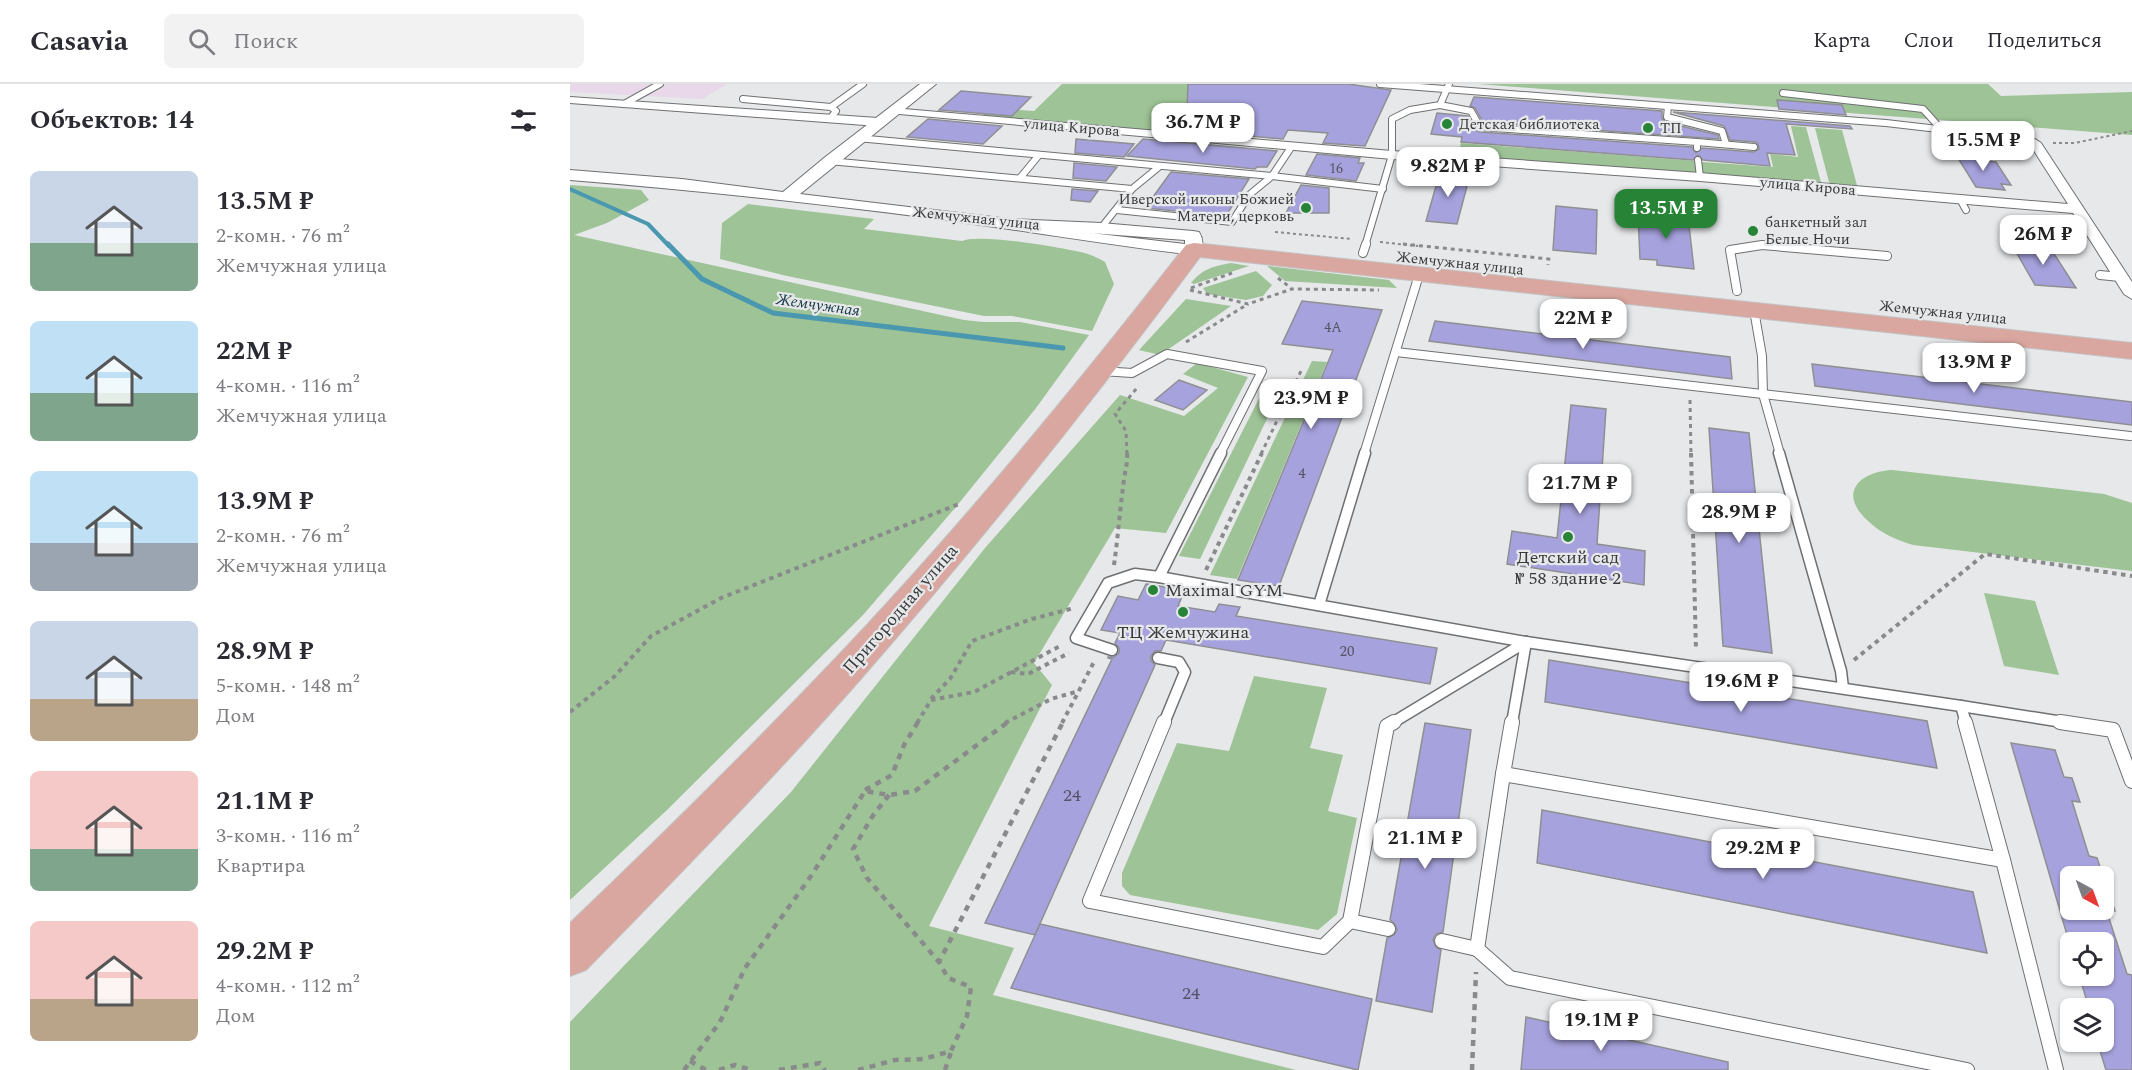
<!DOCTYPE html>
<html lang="ru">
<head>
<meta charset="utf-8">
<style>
  :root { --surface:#fff; --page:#f2f2f3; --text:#2b2b33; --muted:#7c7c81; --line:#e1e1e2; --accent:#278436 }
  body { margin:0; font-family:Spectral,serif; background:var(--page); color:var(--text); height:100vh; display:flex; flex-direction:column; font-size:22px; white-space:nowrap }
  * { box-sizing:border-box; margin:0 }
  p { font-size:20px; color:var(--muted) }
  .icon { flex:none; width:33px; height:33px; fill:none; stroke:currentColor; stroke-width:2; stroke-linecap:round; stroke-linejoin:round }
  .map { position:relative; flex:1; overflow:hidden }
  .panel { display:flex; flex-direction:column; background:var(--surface); width:570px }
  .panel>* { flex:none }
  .needle { width:39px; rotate:139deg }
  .tools { position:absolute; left:1490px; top:782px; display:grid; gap:12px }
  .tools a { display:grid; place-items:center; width:54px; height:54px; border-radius:9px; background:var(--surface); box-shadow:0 2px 4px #0004; font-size:30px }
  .price { position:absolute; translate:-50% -51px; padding:0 14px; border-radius:12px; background:#fff; color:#222; font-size:20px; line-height:39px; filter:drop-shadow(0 2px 3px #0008) }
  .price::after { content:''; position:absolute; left:50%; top:36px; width:18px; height:14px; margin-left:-9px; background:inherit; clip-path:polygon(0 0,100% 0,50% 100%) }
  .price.active { background:var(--accent); color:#fff }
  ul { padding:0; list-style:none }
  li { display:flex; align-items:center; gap:18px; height:150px; padding:0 30px }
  li span { display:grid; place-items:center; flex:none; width:168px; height:120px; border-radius:9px; color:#555 }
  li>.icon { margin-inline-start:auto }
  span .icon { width:72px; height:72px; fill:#fffc; stroke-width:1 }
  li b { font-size:26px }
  h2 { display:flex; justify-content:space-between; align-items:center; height:72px; padding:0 30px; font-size:26px }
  header { display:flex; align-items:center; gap:36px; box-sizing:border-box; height:84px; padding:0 30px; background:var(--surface); border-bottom:2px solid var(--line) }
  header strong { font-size:28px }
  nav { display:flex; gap:33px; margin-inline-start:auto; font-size:21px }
  .search { width:420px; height:54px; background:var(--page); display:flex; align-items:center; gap:15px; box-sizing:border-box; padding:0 21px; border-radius:9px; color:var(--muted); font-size:22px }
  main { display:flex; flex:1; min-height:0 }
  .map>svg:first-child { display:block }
  .industrial { fill:#e8d8ea }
  .green { fill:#9ec396 }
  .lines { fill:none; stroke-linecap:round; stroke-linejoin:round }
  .stream-far1 { stroke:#4a97b0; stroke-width:4 }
  .stream { stroke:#4a97b0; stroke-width:5 }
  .building { fill:#a6a2dd; stroke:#8f8f92; stroke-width:1.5; fill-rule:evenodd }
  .service-far3-casing { stroke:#6f7072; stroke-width:8 }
  .service-far2-casing { stroke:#6f7072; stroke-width:10 }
  .service-far1-casing { stroke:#6f7072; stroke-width:13 }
  .service-casing { stroke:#6f7072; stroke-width:16 }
  .minor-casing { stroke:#6f7072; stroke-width:2 }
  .tertiary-casing { stroke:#6f7072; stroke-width:2 }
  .primary-casing { stroke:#c3c4c4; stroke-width:2 }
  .path-far3 { stroke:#898a8b; stroke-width:2; stroke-dasharray:3 3; stroke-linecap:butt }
  .path-far2 { stroke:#898a8b; stroke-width:3; stroke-dasharray:4 4; stroke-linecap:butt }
  .path-far1 { stroke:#898a8b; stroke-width:4; stroke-dasharray:4.5 4.5; stroke-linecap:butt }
  .path { stroke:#898a8b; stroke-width:4.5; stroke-dasharray:6 6; stroke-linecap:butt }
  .service-far3 { stroke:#fff; stroke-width:6 }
  .service-far2 { stroke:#fff; stroke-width:8 }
  .service-far1 { stroke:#fff; stroke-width:10 }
  .service { stroke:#fff; stroke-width:14 }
  .minor { fill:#fff; fill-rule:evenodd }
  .tertiary { fill:#fff; fill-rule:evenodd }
  .primary { fill:#d9a7a0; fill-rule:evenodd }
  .poi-dot { fill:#278436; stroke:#e6e8ea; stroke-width:2 }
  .labels { text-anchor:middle; stroke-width:4.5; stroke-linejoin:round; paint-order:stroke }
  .far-number-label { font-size:14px; fill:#545363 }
  .far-poi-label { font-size:15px; fill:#38393a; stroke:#e6e8ea; text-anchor:start }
  .far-street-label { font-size:15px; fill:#38393a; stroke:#e6e8ea }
  .number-label { font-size:15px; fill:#545363 }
  .far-water-label { font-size:16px; font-style:italic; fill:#143844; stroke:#e6e8ea }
  .poi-label { font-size:18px; fill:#38393a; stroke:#e6e8ea }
  .street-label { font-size:18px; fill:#38393a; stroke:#e6e8ea }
  .near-number-label { font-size:18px; fill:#545363 }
</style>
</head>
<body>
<header>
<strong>Casavia</strong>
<div class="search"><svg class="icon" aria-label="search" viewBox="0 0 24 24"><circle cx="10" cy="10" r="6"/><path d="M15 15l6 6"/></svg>Поиск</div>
<nav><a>Карта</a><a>Слои</a><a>Поделиться</a></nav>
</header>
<main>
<section class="panel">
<h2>Объектов: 14<svg class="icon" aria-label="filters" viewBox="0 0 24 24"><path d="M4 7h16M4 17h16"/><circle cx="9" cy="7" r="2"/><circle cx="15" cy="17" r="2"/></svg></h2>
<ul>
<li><span style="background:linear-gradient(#c9d6e8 60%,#7fa58c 0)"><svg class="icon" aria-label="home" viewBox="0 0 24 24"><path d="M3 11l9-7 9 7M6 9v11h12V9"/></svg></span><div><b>13.5M ₽</b><p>2-комн. · 76 m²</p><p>Жемчужная улица</p></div></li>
<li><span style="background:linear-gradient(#bfe0f5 60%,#7fa58c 0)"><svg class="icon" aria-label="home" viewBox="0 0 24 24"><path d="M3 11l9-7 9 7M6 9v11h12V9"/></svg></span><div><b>22M ₽</b><p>4-комн. · 116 m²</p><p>Жемчужная улица</p></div></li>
<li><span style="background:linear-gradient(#bfe0f5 60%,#9aa5b1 0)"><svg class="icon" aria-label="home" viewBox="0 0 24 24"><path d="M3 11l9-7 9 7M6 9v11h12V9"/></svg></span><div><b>13.9M ₽</b><p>2-комн. · 76 m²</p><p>Жемчужная улица</p></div></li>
<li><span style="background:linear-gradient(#c9d6e8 65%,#b9a48a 0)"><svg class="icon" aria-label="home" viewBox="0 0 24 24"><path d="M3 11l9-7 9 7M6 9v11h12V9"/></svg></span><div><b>28.9M ₽</b><p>5-комн. · 148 m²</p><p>Дом</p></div></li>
<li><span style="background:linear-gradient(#f6c9c9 65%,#7fa58c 0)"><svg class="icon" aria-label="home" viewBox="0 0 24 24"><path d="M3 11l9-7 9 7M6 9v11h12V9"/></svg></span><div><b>21.1M ₽</b><p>3-комн. · 116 m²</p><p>Квартира</p></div></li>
<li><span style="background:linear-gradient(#f6c9c9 65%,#b9a48a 0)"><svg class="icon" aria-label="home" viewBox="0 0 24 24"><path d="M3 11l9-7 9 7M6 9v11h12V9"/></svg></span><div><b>29.2M ₽</b><p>4-комн. · 112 m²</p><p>Дом</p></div></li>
</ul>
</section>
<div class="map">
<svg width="1562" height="986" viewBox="0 0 1562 986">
  <rect width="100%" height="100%" fill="#e6e8ea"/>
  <polygon class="industrial" points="0,0 157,0 132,15 0,8"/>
  <g class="green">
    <polygon points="492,0 672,0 672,14 638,52 410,33 422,24 464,27"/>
    <polygon points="908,0 1418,0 1431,12 1562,8 1562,51"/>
    <polygon points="1221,42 1236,43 1252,102 1132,92 1132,78 1203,83 1200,70 1228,73"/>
    <polygon points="1245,44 1272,46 1288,105 1260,102"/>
    <polygon points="891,59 1126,77 1127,91 887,74"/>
    <polygon points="0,101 71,106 79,116 37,139 4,151 394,236 413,238 450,238 519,251 466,324 385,424 293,531 97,726 0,816"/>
    <path d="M178 120 304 135 294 145 392 157C410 149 496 164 518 170 524 172 530 175 535 178L544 200 522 247 442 232H414L217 192 150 175 152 139Z"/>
    <path d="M661 179 679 182 624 200 621 199C632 185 644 182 661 179Z"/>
    <polygon points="697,182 819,196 827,204 715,197"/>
    <polygon points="686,187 702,201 693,212 676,216 637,210 633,204"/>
    <polygon points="616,215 661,222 590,271 569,266"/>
    <polygon points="742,277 757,278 667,495 640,491"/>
    <polygon points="627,279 678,293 596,449 545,444 464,579 482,601 359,842 444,864 423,911 726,986 0,986 0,938 221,708 415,464 550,311 614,332 648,304 613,290"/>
    <polygon points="698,297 714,299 630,475 609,472"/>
    <path d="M1322 386 1534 410 1562 419V487L1343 461C1326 456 1310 449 1297 436 1268 409 1289 388 1322 386Z"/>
    <polygon points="1414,509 1465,517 1489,591 1434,582"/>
    <polygon points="684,592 757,604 740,664 773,671 758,727 787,734 767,830 748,846 560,811 552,802 552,789 607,659 659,667"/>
  </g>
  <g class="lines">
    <polyline class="stream-far1" points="0,105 78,140 99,162"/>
    <polyline class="stream" points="98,160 132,195 203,229 493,264"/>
  </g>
  <g class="building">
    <polygon points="618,0 778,0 821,6 795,62 753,59 758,49 718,46 713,55 582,44 601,22 617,23"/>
    <polygon points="391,7 461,13 442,32 369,26"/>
    <polygon points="904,13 1092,27 1092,34 1095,38 1148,51 1149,55 913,38 905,24 900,22"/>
    <polygon points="1207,16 1272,21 1276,31 1209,25"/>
    <polygon points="1103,28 1280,42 1282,45 1216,40 1225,71 1197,69 1200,82 1133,76 1128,71 1123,76 891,58 892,53 861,50 867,29 898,32 905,46 910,48 1122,63 1126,69 1132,64 1184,68 1189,65 1188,60 1185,58 1160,56 1154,42"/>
    <polygon points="358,35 432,42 413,60 337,53"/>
    <polygon points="506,55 564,60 554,73 505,69"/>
    <polygon points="573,55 707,67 697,83 687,83 685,85 557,72"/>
    <polygon points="1385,69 1413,71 1417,77 1426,78 1441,101 1431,100 1435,106 1406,103"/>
    <polygon points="747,70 790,74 788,79 794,79 786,97 736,91"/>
    <polygon points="504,79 547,83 536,97 503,94"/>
    <polygon points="601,88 679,95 656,132 575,124"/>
    <polygon points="870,88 900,91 887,140 856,137"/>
    <polygon points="731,101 759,104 759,129 716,129"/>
    <polygon points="502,105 528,107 520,118 501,116"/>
    <polygon points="986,122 1027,126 1026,170 983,166"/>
    <polygon points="1068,129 1118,133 1124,185 1087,181 1087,176 1070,175"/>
    <polygon points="1441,159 1479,162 1506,204 1465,201"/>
    <polygon points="732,217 812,226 709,502 668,496 763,266 712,260"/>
    <polygon points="865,237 1160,273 1162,295 859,257"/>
    <polygon points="1242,280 1562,318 1562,341 1245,302"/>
    <polygon points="609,296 637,306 613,326 585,316"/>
    <polygon points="1001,321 1036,325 1027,460 1075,467 1074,501 937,480 942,447 987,454"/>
    <polygon points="1139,344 1179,349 1202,569 1153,562"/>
    <polygon points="576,500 615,506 608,522 645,528 649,520 670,523 666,532 867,564 860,600 596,556 591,567 585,567 581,572 581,577 585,581 465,851 415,839 542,575 538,574 538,573 544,573 549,569 549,564 545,559 550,549 531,546 548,512 568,516"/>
    <polygon points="979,576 1357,637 1367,684 975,618"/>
    <polygon points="855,639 901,646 873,848 866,850 863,856 866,863 871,866 862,928 806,917 817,854 824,851 827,846 824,839 820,836"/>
    <path d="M1441 659 1485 666 1494 693 1502 694 1510 718 1502 717 1519 772 1527 774 1545 827 1536 825 1557 890 1562 891V986H1536L1527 957H1533V924H1519L1509 891H1533V858H1500V861ZM1500 792H1533V825H1500Z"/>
    <polygon points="972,726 1403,808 1417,869 967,779"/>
    <polygon points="470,840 802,915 788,986 441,904"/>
    <polygon points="956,933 1158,978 1158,986 951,986"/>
  </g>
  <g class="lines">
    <g class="service-far3-casing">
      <g id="service-far3">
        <polyline points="810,0 1316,39 1437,53 1465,59"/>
        <polyline points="1213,9 1353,25 1372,46"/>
        <polyline points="173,15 261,23 266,27 260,35"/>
        <polyline points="54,20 90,0"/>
        <polyline points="870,21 901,27 910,43 1127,58 1127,64"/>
        <polyline points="1098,22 1097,33 1152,47 1156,60"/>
        <polyline points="261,23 293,0"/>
        <polyline points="287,54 702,92 813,105"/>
        <polyline points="1127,58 1184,63"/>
        <polyline points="1128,76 1130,93"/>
        <polyline points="259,77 562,105 531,144"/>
        <polyline points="450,94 469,71"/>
        <polyline points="562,105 590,82"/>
        <polyline points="1390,115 1396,126"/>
        <polyline points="547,126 662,138 679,111 702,92 722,62"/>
        <polyline points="795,162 822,71 822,35 840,26 870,21 879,0"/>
        <polyline points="1187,162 1202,162"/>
      </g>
    </g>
    <g class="service-far2-casing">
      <g id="service-far2">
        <polyline points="793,169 796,160"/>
        <polyline points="1530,191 1550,193"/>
        <polyline points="1167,207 1160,166 1192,161 1317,172"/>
        <polyline points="1184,226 1192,272 1193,310 1210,370"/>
        <polyline points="826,268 1560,352"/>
        <polyline points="531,287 562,289 597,270 692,287 650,370"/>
        <polyline points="794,370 849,191"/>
      </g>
    </g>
    <g class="service-far1-casing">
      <g id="service-far1">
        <polyline points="1209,369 1271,587 1273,604"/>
        <polyline points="589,493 956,558"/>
        <polyline points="749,521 795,369"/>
        <polyline points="956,558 1391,622 1396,639"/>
        <polyline points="542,566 506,554 538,499 565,490 589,493 651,369"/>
        <polyline points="588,574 609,578 615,588 594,639"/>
        <polyline points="1391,622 1499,639"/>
        <polyline points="822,639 956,558"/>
        <polyline points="942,639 956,558"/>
      </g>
    </g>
    <g class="service-casing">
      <g id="service">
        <polyline points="594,638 520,817 753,863 780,837 817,642 824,638"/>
        <polyline points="942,638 933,690 1433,776 1395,638"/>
        <polyline points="1490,638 1543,646 1562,697"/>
        <polyline points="1433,776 1486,986"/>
        <polyline points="780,837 818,845"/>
        <polyline points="872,857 907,865 933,690"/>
        <polyline points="907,865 940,894 1397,986"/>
      </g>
    </g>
    <g class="minor-casing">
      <g id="minor">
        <polygon points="0,13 308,34 314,38 308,42 0,19"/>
        <polygon points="322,24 822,67 1130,89 1498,120 1459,59 1465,55 1471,59 1562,198 1562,215 1554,210 1503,129 1130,97 822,75 318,29 316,27"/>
      </g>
    </g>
    <g class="tertiary-casing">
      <path id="tertiary" d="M350 0H366L230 110 439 135 531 139 623 147 629 148C633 154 634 164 630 170L624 171C562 164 501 154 439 145 294 124 147 108 0 96V86L112 95 213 108 254 74ZM520 149 615 156V160L521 149Z"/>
    </g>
    <g class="primary-casing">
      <path id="primary" d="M624 159 1562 259V275L630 173C522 319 408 461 289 597 201 697 109 791 16 886L0 892V839C89 754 176 668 261 579 387 447 504 305 616 161Z"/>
    </g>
    <g class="path-far3">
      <polyline points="1483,59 1505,59 1562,47"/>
      <polyline points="705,148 782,155"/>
      <polyline points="810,158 848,162"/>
    </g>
    <g class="path-far2">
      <polyline points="833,160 979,175 978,181"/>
      <polyline points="708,194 721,204"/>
      <polyline points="621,204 662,189"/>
      <polyline points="620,206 678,220 722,205 809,206"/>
      <polyline points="616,258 678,220"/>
      <polyline points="1120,316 1121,370"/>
      <polyline points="557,370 556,347 545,330 567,304"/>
      <polyline points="691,370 731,287"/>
    </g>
    <g class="path-far1">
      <polyline points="1121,369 1126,566"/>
      <path d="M544 481C548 453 550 424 554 396 555 386 558 379 557 369"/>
      <polyline points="636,486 692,369"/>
      <polyline points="1284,576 1415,470 1562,492"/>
      <polyline points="441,588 458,590 499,569"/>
      <polyline points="361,615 380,595 402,557 462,535 504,524"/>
      <polyline points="0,628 45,592 81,552 151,514 389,420"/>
      <polyline points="347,639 361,616 404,608 492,561"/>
      <polyline points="435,639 481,615 509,607"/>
      <polyline points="492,639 525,576"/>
    </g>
    <g class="path">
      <polyline points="295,706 322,691 334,661 348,638"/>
      <polyline points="319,711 302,733 283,765 297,794 369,878"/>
      <polyline points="120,977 136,986"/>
      <polyline points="114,986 150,938 175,884 241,792 295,707 319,711 345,707 438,638"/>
      <polyline points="149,986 165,981 181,986"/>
      <polyline points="209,986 250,979 255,986"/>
      <polyline points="288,986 325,976 354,975 381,967 397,932 401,903 378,894 369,878 493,638"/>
      <polyline points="375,986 381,968"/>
      <polyline points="902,986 906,888"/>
    </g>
    <use href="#service-far3" class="service-far3"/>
    <use href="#service-far2" class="service-far2"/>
    <use href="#service-far1" class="service-far1"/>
    <use href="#service" class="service"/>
    <use href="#minor" class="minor"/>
    <use href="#tertiary" class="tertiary"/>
    <use href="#primary" class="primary"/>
  </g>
  <g class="poi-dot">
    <circle cx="877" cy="40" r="6"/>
    <circle cx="1078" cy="44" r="6"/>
    <circle cx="736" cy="124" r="6"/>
    <circle cx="1183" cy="147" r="6"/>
    <circle cx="998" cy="453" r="6"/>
    <circle cx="583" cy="506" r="6"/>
    <circle cx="613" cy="528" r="6"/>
  </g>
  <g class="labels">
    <g class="far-number-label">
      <text x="766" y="89">16</text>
      <text x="763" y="248">4А</text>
    </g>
    <g class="far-poi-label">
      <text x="889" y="45">Детская библиотека</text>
      <text x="1090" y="49">ТП</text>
      <text x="724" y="120" text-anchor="end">Иверской иконы Божией<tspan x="724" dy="17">Матери, церковь</tspan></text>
      <text x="1195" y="143">банкетный зал<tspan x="1195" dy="17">Белые Ночи</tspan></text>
    </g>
    <g class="far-street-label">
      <text transform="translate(502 43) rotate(5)" y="5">улица Кирова</text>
      <text transform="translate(1238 102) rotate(5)" y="5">улица Кирова</text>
      <text transform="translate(406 134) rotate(6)" y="5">Жемчужная улица</text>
      <text transform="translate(890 179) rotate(6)" y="5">Жемчужная улица</text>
      <text transform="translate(1373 228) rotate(6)" y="5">Жемчужная улица</text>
    </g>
    <g class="number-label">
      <text x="732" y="394">4</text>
      <text x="777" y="572">20</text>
    </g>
    <g class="far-water-label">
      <text transform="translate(248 220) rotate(8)" y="6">Жемчужная</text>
    </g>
    <g class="poi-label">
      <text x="998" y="479">Детский сад<tspan x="998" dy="21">№ 58 здание 2</tspan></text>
      <text x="595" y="512" text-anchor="start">Maximal GYM</text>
      <text x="613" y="554">ТЦ Жемчужина</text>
    </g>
    <g class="street-label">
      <text transform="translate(330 525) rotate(-49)" y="6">Пригородная улица</text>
    </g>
    <g class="near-number-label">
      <text x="502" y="717">24</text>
      <text x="621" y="915">24</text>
    </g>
  </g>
</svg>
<div class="tools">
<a><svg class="needle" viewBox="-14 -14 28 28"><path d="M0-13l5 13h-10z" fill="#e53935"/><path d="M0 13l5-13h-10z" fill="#7c7c81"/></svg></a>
<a><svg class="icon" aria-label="locate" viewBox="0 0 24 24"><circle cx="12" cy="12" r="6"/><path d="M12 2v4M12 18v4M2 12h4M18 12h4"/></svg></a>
<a><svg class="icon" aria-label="layers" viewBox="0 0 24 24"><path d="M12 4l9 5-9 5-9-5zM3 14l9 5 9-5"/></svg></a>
</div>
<b class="price" style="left:633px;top:70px">36.7M ₽</b>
<b class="price" style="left:1413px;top:88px">15.5M ₽</b>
<b class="price" style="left:878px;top:114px">9.82M ₽</b>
<b class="price active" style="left:1096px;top:156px">13.5M ₽</b>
<b class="price" style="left:1473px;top:182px">26M ₽</b>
<b class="price" style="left:1013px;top:266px">22M ₽</b>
<b class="price" style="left:1404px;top:310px">13.9M ₽</b>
<b class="price" style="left:741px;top:346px">23.9M ₽</b>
<b class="price" style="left:1010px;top:431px">21.7M ₽</b>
<b class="price" style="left:1169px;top:460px">28.9M ₽</b>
<b class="price" style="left:1171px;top:629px">19.6M ₽</b>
<b class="price" style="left:855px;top:786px">21.1M ₽</b>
<b class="price" style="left:1193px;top:796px">29.2M ₽</b>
<b class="price" style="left:1031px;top:968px">19.1M ₽</b>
</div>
</main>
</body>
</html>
